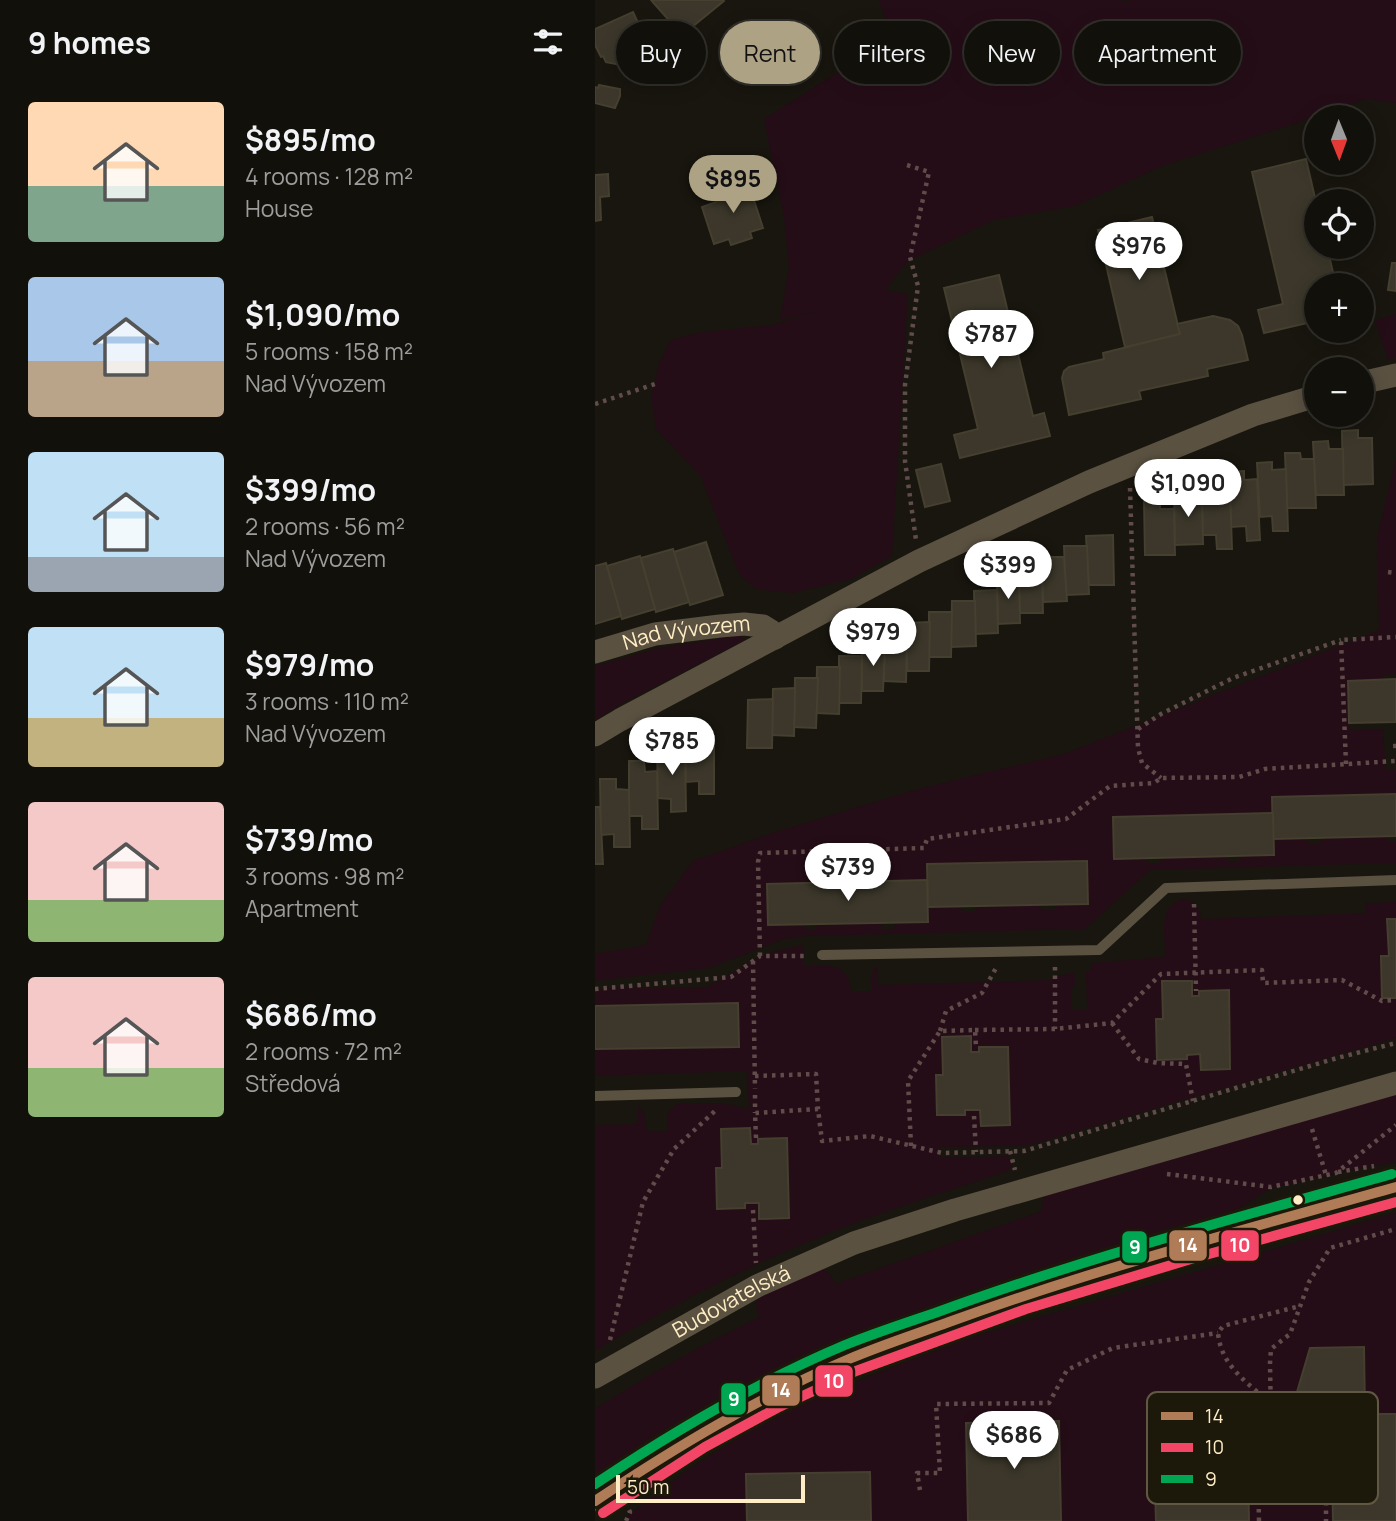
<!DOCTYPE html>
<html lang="en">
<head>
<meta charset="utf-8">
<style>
  :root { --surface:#12100a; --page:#1f1e18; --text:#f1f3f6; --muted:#9c9d9c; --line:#31302b; --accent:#aea285 }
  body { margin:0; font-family:Manrope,sans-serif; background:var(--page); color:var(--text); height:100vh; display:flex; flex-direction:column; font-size:26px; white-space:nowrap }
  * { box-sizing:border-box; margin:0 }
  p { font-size:23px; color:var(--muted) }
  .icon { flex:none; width:38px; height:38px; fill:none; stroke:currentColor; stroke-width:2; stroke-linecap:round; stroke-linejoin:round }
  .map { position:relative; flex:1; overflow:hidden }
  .side { display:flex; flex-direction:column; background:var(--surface); width:595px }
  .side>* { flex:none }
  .banner { position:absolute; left:21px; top:21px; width:665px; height:63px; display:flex; gap:14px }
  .needle { width:46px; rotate:179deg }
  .tools { position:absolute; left:709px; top:105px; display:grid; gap:14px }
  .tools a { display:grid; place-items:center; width:70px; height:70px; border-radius:50%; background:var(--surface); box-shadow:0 4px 18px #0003,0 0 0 2px var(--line); font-size:35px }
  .scale { position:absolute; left:21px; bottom:18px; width:189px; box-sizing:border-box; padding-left:7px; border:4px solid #ffedc5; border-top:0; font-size:19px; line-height:24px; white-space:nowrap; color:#ffedc5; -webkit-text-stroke:5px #1c180a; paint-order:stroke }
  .price { position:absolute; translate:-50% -60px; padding:0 16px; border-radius:24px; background:#fff; color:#222; font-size:23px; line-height:46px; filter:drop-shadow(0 2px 4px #0008) }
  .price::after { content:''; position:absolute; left:50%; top:42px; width:21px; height:16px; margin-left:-10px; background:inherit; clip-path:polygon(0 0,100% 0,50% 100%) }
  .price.selected { background:var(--accent); color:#111 }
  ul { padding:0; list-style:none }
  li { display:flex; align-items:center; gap:21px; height:175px; padding:0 28px }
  li span { display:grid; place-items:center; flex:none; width:196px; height:140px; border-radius:7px; color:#555 }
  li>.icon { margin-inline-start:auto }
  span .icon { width:84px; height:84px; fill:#fffc; stroke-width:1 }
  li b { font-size:30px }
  h2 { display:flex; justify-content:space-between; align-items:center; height:84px; padding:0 28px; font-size:30px }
  .pill { padding:0 24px; border-radius:32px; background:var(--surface); box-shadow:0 4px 18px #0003,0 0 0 2px var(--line); font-size:24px; line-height:63px }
  .pill.selected { background:var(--accent); color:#111 }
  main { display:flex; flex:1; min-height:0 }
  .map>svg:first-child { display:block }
  .green { fill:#250d17; fill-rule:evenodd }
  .building { fill:#3c372a; stroke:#443f2f; stroke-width:2 }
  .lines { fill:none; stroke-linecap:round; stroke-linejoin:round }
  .path { stroke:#604c4a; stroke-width:4.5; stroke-dasharray:3.5 5; stroke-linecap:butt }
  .lane { stroke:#5a5141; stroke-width:10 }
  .street { stroke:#5a5141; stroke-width:23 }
  .bus-1-casing { stroke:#1c180a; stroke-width:16 }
  .bus-2-casing { stroke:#1c180a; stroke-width:16 }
  .bus-3-casing { stroke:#1c180a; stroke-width:16 }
  .bus-1 { stroke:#b07c57; stroke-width:10 }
  .bus-2 { stroke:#f34667; stroke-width:10 }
  .bus-3 { stroke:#00a651; stroke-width:10 }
  .bus-dot { fill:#ffedc5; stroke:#1c180a; stroke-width:2.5 }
  .labels { text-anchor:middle; stroke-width:6; stroke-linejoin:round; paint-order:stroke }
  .street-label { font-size:21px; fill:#ffedc5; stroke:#1c180a }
  .key { fill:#1c180a; stroke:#605842; stroke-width:2 }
  .key-label { font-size:19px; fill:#ffedc5 }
  .line-badge { stroke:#1c180a; stroke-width:2.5 }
  .badge-label { font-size:19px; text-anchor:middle; font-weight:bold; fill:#fff }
</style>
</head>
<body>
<main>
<section class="side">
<h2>9 homes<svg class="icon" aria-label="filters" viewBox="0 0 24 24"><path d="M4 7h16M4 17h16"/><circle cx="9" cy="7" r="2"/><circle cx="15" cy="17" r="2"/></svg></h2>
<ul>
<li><span style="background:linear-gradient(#ffd9b3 60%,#7fa58c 0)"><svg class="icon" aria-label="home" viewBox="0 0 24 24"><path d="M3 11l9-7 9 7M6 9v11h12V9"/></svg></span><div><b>$895/mo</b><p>4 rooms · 128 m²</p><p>House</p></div></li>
<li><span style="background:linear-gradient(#a9c7e8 60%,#b9a48a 0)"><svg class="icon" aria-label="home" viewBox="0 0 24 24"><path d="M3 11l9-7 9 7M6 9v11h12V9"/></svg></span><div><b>$1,090/mo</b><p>5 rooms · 158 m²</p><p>Nad Vývozem</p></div></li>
<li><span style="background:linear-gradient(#bfe0f5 75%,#9aa5b1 0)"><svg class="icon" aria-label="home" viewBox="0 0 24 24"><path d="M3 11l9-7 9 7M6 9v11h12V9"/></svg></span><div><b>$399/mo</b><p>2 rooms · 56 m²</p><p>Nad Vývozem</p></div></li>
<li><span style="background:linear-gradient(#bfe0f5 65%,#c2b280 0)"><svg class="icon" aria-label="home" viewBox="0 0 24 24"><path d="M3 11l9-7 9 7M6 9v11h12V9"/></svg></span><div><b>$979/mo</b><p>3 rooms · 110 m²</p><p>Nad Vývozem</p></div></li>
<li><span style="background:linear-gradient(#f6c9c9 70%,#8fb573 0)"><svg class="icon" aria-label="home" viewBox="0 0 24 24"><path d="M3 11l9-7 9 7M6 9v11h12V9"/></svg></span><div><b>$739/mo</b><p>3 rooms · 98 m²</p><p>Apartment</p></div></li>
<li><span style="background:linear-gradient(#f6c9c9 65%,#8fb573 0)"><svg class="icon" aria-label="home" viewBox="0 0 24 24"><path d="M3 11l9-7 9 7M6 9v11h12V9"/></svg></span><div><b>$686/mo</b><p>2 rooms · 72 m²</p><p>Středová</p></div></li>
</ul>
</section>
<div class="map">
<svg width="801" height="1521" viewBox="0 0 801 1521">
  <rect width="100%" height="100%" fill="#18160e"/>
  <g class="green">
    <polygon points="284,0 526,0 532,2 534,0 801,0 801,103 771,99 702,123 570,165 480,206 399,220 313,261 290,290 313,294 297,556 256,579 197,593 161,589 144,574 105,475 61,429 56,396 65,361 76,340 106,332 178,325 222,311 185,320 194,267 189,217 169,119 297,38"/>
    <polygon points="801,314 801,358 793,360 780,321"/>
    <path d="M801 458V674L788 675V680L754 681V730L788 729 791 770H801V793L678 797V813L518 817 552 858V863H565L566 857 632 856V861H645V856L678 839 712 838 713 844H726V838L792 837V842H801V863L555 870 490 929 212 936 189 939 114 968 0 981V954L51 945 65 906 98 861 177 833 323 789 469 754 784 630 782 538ZM492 861 493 904H460V910H446L445 905 380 907V912H366V907H333L332 922 300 923 299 929H287V923L221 925V930H211L209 883 332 880V864Z"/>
    <polygon points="144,635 150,640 28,703 0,720 0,666 61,649"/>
    <path d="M588 899C600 901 604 907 606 918L608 919 770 913 771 903 801 902V1038L431 1146 344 1147 345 1158 413 1156 417 1165 413 1171C362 1188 310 1204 260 1223 170 1257 83 1301 0 1351V1125L43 1124V1106L49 1113 52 1132 72 1131 73 1113 76 1109 83 1104 126 1103 154 1109 152 1071 0 1076V990L20 988 112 987 172 953 209 945 208 966C232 966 255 961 256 992L276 991V976L282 965 283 985 460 980 461 976 480 973V984L476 991 477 1010H492L491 972H495L496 963 571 957C570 936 562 906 588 899Z"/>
    <path d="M801 1090V1162L763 1169 675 1189 622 1222 460 1267 285 1325 143 1392 74 1432 0 1480V1409C53 1375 108 1344 165 1317 160 1308 160 1303 166 1295L223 1269C235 1270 236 1275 240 1284L447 1211 448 1199 451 1194Z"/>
    <polygon points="801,1212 801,1521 30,1521 32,1516 98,1466 159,1428 220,1398 363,1341 699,1243"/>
  </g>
  <g class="building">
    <polygon points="56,0 128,0 129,1 87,35"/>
    <polygon points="38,12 58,55 42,63 38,54 30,58 28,53 22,56 26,65 11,62 8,56 6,57 0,45 0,29"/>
    <polygon points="4,85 25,89 25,96 20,108 0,103 0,87 3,88"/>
    <polygon points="711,159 721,202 721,247 732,247 741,285 721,285 721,321 669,333 663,310 688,304 657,172"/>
    <polygon points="13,174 14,196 5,197 6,220 0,221 0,175"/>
    <polygon points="153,182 168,228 155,232 157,238 136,245 134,239 119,244 107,207 121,202 119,193"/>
    <polygon points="557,217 585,334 530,347 503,230"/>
    <polygon points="797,263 801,263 801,291 793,290"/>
    <polygon points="404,275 438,416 449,413 455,436 365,458 359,435 383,429 349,288"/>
    <polygon points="618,316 635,320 643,326 647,335 653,360 612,369 613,376 544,391 546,399 474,415 467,378 469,371 474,367 509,359 508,353 585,334 582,324"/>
    <polygon points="763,430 763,438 777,438 778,484 748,485 747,431"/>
    <polygon points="733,441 734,449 748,449 749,495 721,495 718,442"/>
    <polygon points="690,453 705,453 706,459 719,459 721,508 692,508"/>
    <polygon points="677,462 677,470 691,469 693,531 678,531 677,516 665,517 662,463"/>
    <polygon points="346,464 355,501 330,507 321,470"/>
    <polygon points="649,471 649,480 662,479 665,540 652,541 651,526 636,527 634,472"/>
    <polygon points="606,481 621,481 621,489 635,489 637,549 622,549 621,535 608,535"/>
    <polygon points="593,490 594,498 607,498 608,544 580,545 579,491"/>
    <polygon points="549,500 565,500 565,509 579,509 580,555 550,555"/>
    <polygon points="518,535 519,585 494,585 491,536"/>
    <polygon points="111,542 128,595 95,605 79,552"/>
    <polygon points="469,546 492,546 494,594 471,595"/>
    <polygon points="78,549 94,602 61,612 46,558"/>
    <polygon points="45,556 60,609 27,619 12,566"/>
    <polygon points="447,557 469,557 472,601 448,602"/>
    <polygon points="11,563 26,616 0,624 0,566"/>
    <polygon points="424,568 447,568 448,613 425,613"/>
    <polygon points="402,579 424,579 425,623 403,624"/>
    <polygon points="402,590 403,633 380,634 379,591"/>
    <polygon points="357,601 380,601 381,646 356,647"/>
    <polygon points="334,612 357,612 356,657 334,657"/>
    <polygon points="335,622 334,671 312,671 312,623"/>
    <polygon points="290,634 312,634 311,682 289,681"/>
    <polygon points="267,645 290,645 288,691 267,691"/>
    <polygon points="244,656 267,656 266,703 244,703"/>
    <polygon points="222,667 245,667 244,714 221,713"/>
    <polygon points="200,678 223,678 221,728 199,727"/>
    <polygon points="801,679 801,722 754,723 753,681"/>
    <polygon points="200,688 199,736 177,735 178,689"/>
    <polygon points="178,699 177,748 152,748 153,700"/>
    <polygon points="104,725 104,736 119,736 119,794 104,794 104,781 91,782 90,726"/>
    <polygon points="76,742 77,754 90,753 91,811 76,812 76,799 63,798 62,743"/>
    <polygon points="34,761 49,761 50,772 62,771 63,829 47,829 47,816 34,816"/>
    <polygon points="5,779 21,779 21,789 34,790 35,847 19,847 19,834 6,835"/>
    <polygon points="801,794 801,836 678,839 677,797"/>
    <polygon points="0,807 5,807 8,864 0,864"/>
    <polygon points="678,813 679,855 519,859 518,817"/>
    <polygon points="492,861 493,904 333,907 332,864"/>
    <polygon points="332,880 333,922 173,925 172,884"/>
    <polygon points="792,919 801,919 801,998 787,998 786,956 794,956"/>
    <polygon points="567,981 597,981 597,996 604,996 604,991 634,990 635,1069 606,1070 605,1054 592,1055 592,1059 562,1060 561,1019 568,1019"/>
    <polygon points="143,1003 144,1047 0,1049 0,1006"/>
    <polygon points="376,1036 376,1052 384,1052 384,1047 413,1047 415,1125 386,1126 385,1110 370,1110 370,1115 342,1115 341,1075 348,1075 347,1037"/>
    <polygon points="155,1128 156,1144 163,1144 163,1139 192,1138 194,1218 164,1219 164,1203 150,1203 150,1208 122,1209 121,1168 127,1168 126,1129"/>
    <polygon points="769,1347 770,1414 681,1416 681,1393 702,1392 715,1348"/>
    <polygon points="770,1414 801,1414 801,1521 738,1521 736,1415"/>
    <polygon points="652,1416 654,1521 561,1521 558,1418"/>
    <polygon points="464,1421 466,1521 373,1521 371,1423"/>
    <polygon points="275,1472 276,1521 152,1521 151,1474"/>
  </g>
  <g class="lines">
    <g class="path">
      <polyline points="312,165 334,172 315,257 323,286 310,385 310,461 321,540"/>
      <polyline points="0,404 60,384"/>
      <polyline points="535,488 543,748 547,763 566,778"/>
      <polyline points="793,572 801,573"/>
      <polyline points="543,729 566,714 638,678 746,640"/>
      <polyline points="798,746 801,746"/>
      <polyline points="751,764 746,640 801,637"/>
      <polyline points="599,904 601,991"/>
      <polyline points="165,956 163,862 165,853 329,848 332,839 471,819 515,786 559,783 566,778 644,777 670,769 801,761"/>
      <polyline points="158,961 160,1089"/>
      <polyline points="460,967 460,1029"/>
      <polyline points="0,989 136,977 165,956 212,956"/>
      <polyline points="517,1023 544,1059 563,1063 591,1064 598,1101"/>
      <polyline points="380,1030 460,1029 517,1023 566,974 667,970 668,983 747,980 787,1001 801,1000"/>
      <polyline points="345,1031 351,1011 387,993 401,968"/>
      <polyline points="160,1076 221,1074 223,1109"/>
      <polyline points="160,1095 160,1113"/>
      <polyline points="379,1116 381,1152"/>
      <polyline points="717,1129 731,1175"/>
      <polyline points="161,1138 160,1113 223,1109 227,1141 275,1136 347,1153 429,1151 742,1058 801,1043"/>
      <polyline points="316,1146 313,1081 345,1031 380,1030 381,1047"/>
      <polyline points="415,1151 420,1170"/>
      <polyline points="743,1172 779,1166"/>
      <polyline points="572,1174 676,1187 741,1173 801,1125"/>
      <polyline points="158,1210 161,1263"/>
      <polyline points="15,1340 48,1202 79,1149 121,1110"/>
      <path d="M675 1403C652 1382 626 1366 623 1333L628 1326 705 1306"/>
      <polyline points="676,1422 731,1421 731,1521"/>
      <polyline points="325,1490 322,1473 345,1473 341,1404 454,1403 472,1370 518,1348 623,1333"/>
      <polyline points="31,1521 35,1512 32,1506"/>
      <polyline points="664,1521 662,1423 676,1422 675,1363 676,1349 695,1334 714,1282 735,1248 801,1229"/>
    </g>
    <g class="lane">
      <polyline points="227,955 504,950 571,888 801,880"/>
      <polyline points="0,1096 141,1092"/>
    </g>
    <g class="street">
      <polyline points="766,383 801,375"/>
      <path id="s1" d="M0 652 60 634 125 626 149 624 168 626 176 631 180 638"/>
      <polyline points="0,735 25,720 324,561 494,482 658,415 721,396"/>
      <path id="s2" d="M0 1377 162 1286 259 1243 360 1210 801 1083"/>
      <polyline points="0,1501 54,1465 103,1435 176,1395 256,1358 427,1296 592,1246 801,1187"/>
    </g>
    <g class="bus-1-casing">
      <path id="bus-1" d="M0 1501C81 1447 164 1397 254 1359 287 1345 321 1334 354 1322 500 1269 651 1229 801 1187"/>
    </g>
    <g class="bus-2-casing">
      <polyline id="bus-2" points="8,1513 110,1447 182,1408 261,1371 431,1309 596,1259 801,1202"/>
    </g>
    <g class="bus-3-casing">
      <path id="bus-3" d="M0 1484C79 1431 162 1382 250 1345 280 1333 310 1323 340 1313 490 1258 644 1217 797 1174"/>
    </g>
    <use href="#bus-1" class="bus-1"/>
    <use href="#bus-2" class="bus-2"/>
    <use href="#bus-3" class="bus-3"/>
  </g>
  <circle class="bus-dot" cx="703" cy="1200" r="6"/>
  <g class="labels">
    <g class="street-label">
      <text dy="7" stroke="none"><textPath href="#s1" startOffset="94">Nad Vývozem</textPath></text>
      <text dy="7" stroke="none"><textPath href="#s2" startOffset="156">Budovatelská</textPath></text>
    </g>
  </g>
  <rect x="552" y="1392" width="231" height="112" rx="10" class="key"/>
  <rect x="566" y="1412" width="32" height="8" fill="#b07c57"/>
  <rect x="566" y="1443" width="32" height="9" fill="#f34667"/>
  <rect x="566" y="1475" width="32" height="8" fill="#00a651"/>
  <g class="key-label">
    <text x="610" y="1423">14</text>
    <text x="610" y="1454">10</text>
    <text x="610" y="1486">9</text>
  </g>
  <g class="line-badge">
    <rect x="625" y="1229" width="40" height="33" rx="7" fill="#f34667"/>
    <rect x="573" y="1229" width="40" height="33" rx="7" fill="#b07c57"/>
    <rect x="526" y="1230" width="27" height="34" rx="7" fill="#00a651"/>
    <rect x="219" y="1364" width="40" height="34" rx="7" fill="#f34667"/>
    <rect x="166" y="1374" width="40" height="33" rx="7" fill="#b07c57"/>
    <rect x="125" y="1382" width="27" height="34" rx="7" fill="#00a651"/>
  </g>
  <g class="badge-label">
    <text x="645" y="1252">10</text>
    <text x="593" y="1252">14</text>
    <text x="540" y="1254">9</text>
    <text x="239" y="1388">10</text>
    <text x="186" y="1397">14</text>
    <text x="139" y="1406">9</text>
  </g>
</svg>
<div class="tools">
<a><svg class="needle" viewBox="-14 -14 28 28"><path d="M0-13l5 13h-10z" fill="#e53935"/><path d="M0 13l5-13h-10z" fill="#9c9d9c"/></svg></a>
<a><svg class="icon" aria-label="locate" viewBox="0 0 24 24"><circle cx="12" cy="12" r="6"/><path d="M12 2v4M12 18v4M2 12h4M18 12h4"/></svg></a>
<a>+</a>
<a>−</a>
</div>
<div class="scale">50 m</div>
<b class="price selected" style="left:138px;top:215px">$895</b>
<b class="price" style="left:544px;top:282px">$976</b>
<b class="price" style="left:396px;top:370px">$787</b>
<b class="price" style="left:593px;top:519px">$1,090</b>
<b class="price" style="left:413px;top:601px">$399</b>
<b class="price" style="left:278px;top:668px">$979</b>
<b class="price" style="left:77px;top:777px">$785</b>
<b class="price" style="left:253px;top:903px">$739</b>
<b class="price" style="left:419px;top:1471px">$686</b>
<div class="banner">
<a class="pill">Buy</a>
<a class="pill selected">Rent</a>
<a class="pill">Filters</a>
<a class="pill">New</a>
<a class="pill">Apartment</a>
</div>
</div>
</main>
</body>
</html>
